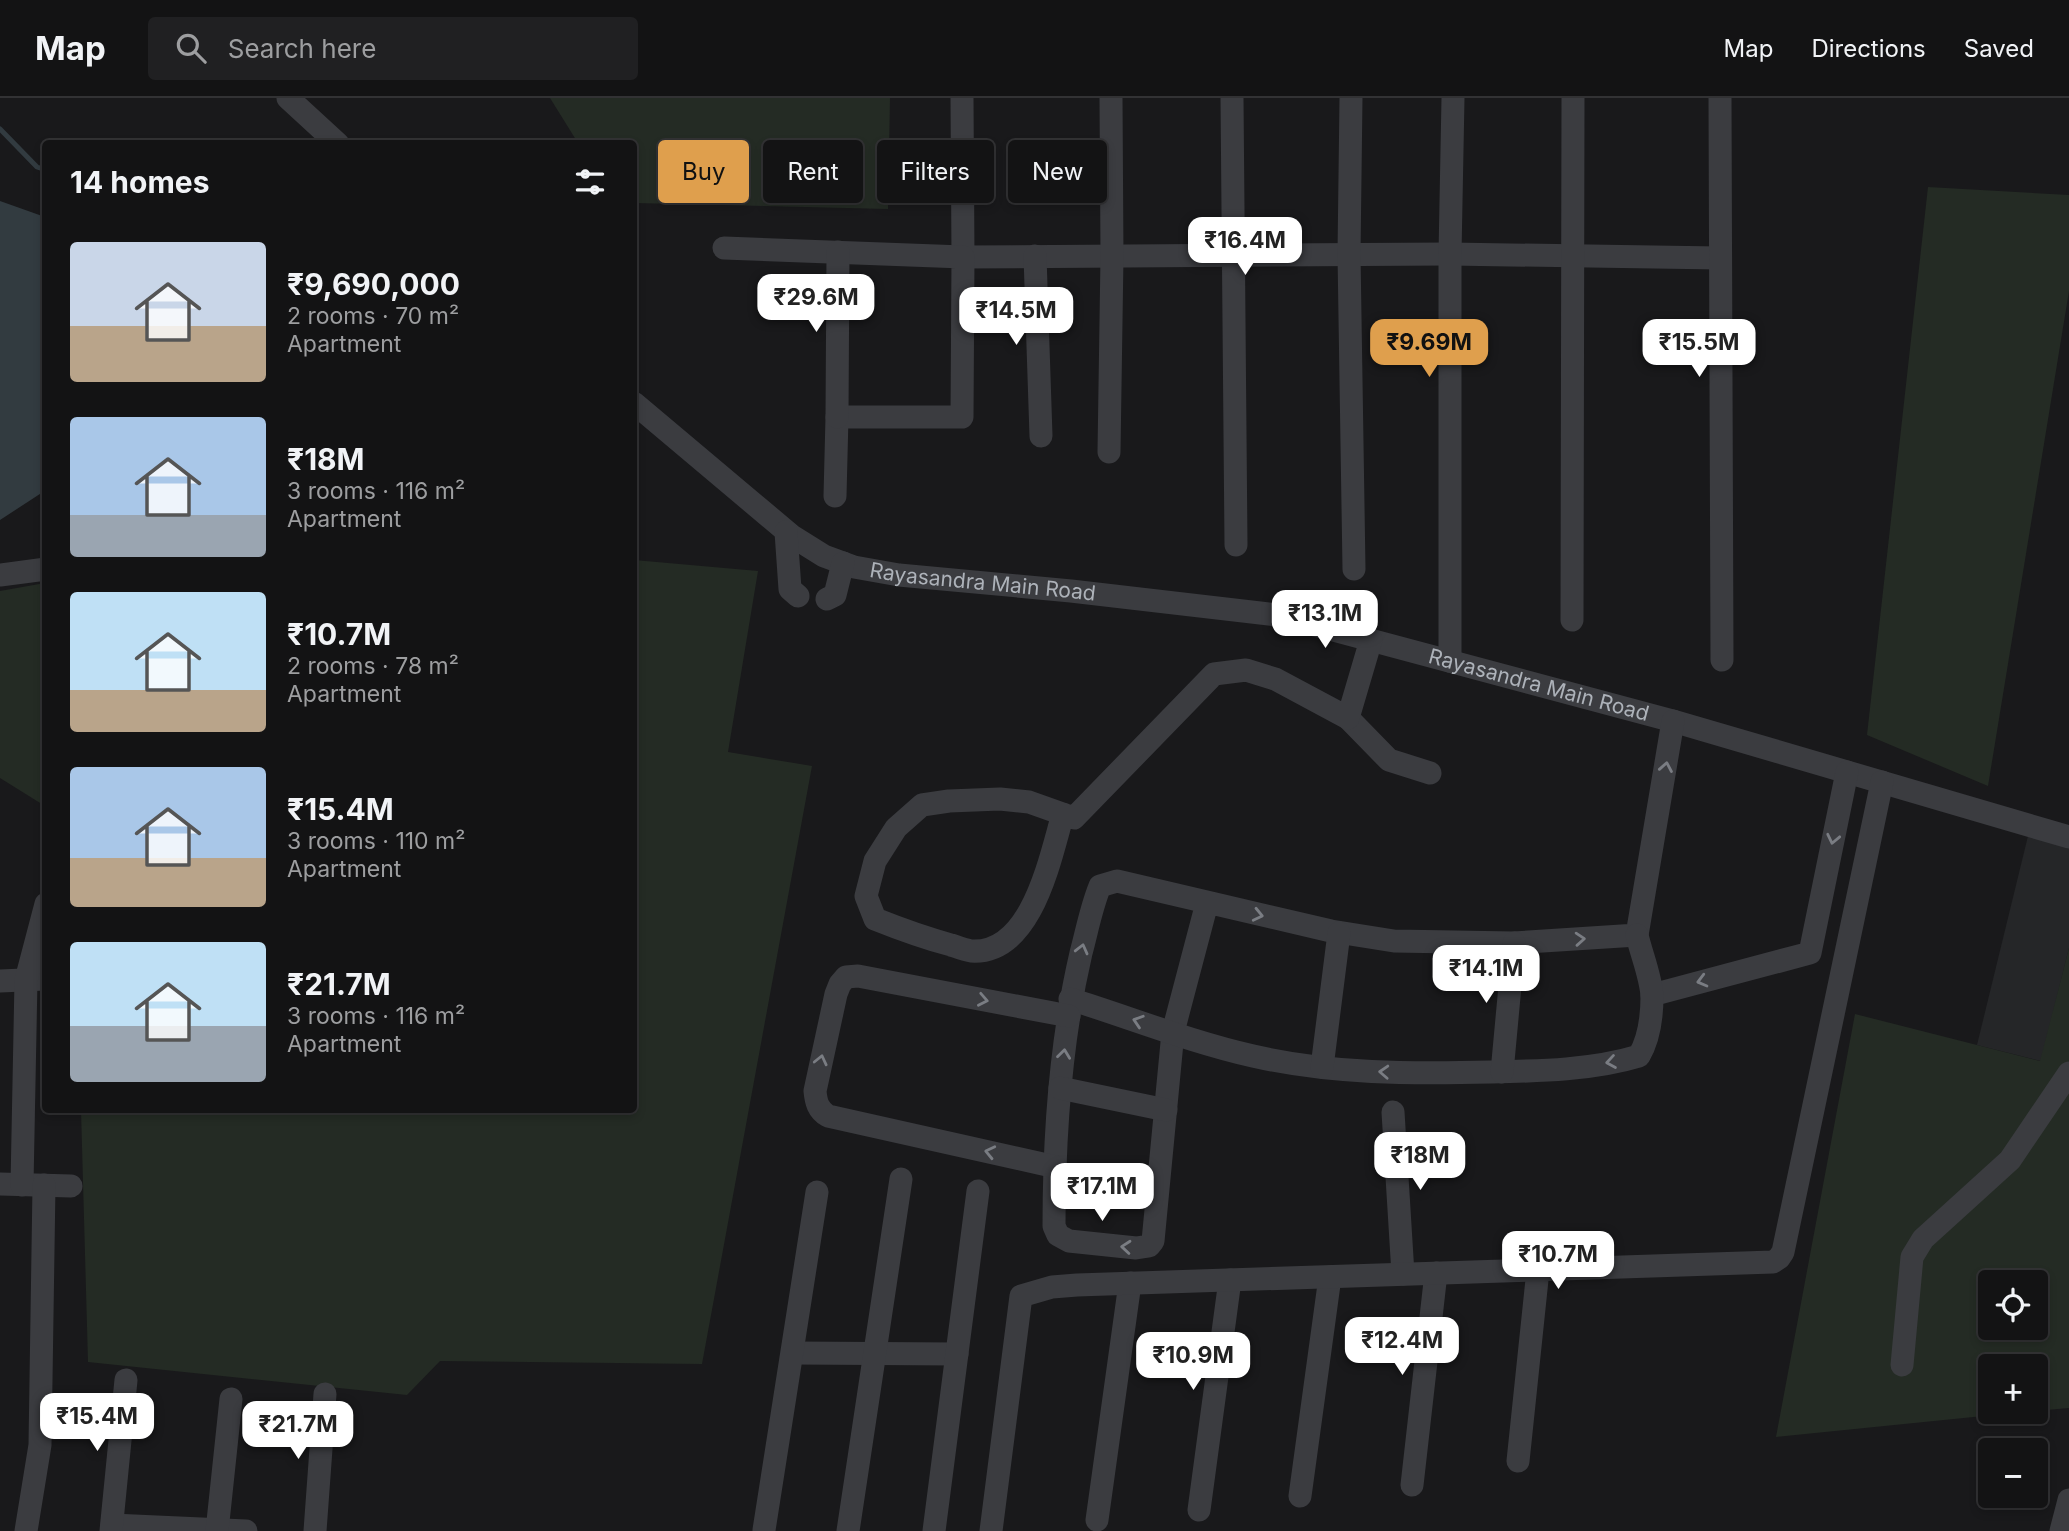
<!DOCTYPE html>
<html lang="en">
<head>
<meta charset="utf-8">
<style>
  :root { --surface:#131314; --page:#202022; --text:#f1f3f6; --muted:#9d9ea0; --line:#323234; --accent:#df9f4d }
  body { margin:0; font-family:Inter,sans-serif; background:var(--page); color:var(--text); height:100vh; display:flex; flex-direction:column; font-size:26px; white-space:nowrap }
  * { box-sizing:border-box; margin:0 }
  p { font-size:23px; color:var(--muted) }
  .icon { flex:none; width:38px; height:38px; fill:none; stroke:currentColor; stroke-width:2; stroke-linecap:round; stroke-linejoin:round }
  .map { position:relative; flex:1; overflow:hidden }
  .panel { position:absolute; left:42px; top:42px; width:595px; height:973px; display:flex; flex-direction:column; background:var(--surface); border-radius:7px; box-shadow:0 4px 10px #0003,0 0 0 2px var(--line) }
  .panel>* { flex:none }
  .top-card { position:absolute; left:658px; top:42px; width:665px; height:63px; display:flex; gap:14px }
  .controls { position:absolute; left:1978px; top:1172px; display:grid; gap:14px }
  .controls a { display:grid; place-items:center; width:70px; height:70px; border-radius:7px; background:var(--surface); box-shadow:0 4px 10px #0003,0 0 0 2px var(--line); font-size:35px }
  .price { position:absolute; translate:-50% -60px; padding:0 16px; border-radius:14px; background:#fff; color:#222; font-size:23px; line-height:46px; filter:drop-shadow(0 2px 4px #0008) }
  .price::after { content:''; position:absolute; left:50%; top:42px; width:21px; height:16px; margin-left:-10px; background:inherit; clip-path:polygon(0 0,100% 0,50% 100%) }
  .price.selected { background:var(--accent); color:#111 }
  ul { padding:0; list-style:none }
  li { display:flex; align-items:center; gap:21px; height:175px; padding:0 28px }
  li span { display:grid; place-items:center; flex:none; width:196px; height:140px; border-radius:7px; color:#555 }
  li>.icon { margin-inline-start:auto }
  span .icon { width:84px; height:84px; fill:#fffc; stroke-width:1 }
  li b { font-size:30px }
  h2 { display:flex; justify-content:space-between; align-items:center; height:84px; padding:0 28px; font-size:30px }
  .tag { padding:0 24px; border-radius:7px; background:var(--surface); box-shadow:0 4px 10px #0003,0 0 0 2px var(--line); font-size:24px; line-height:63px }
  .tag.selected { background:var(--accent); color:#111 }
  header { display:flex; align-items:center; gap:42px; box-sizing:border-box; height:98px; padding:0 35px; background:var(--surface); border-bottom:2px solid var(--line) }
  header strong { font-size:33px }
  nav { display:flex; gap:38px; margin-inline-start:auto; font-size:24px }
  .search { width:490px; height:63px; background:var(--page); display:flex; align-items:center; gap:18px; box-sizing:border-box; padding:0 24px; border-radius:7px; color:var(--muted); font-size:26px }
  .map>svg:first-child { display:block }
  .built { fill:#252628 }
  .green { fill:#242b24; fill-rule:evenodd }
  .water { fill:#323b40 }
  .lines { fill:none; stroke-linecap:round; stroke-linejoin:round }
  .stream { stroke:#323b40; stroke-width:5 }
  .minor { stroke:#3b3c40; stroke-width:23 }
  .oneway { stroke:#7a7d83 }
  .labels { text-anchor:middle; stroke-width:7; stroke-linejoin:round; paint-order:stroke }
  .street-label { font-size:21px; fill:#adb2b9; stroke:#141416 }
</style>
</head>
<body>
<header>
<strong>Map</strong>
<div class="search"><svg class="icon" aria-label="search" viewBox="0 0 24 24"><circle cx="10" cy="10" r="6"/><path d="M15 15l6 6"/></svg>Search here</div>
<nav><a>Map</a><a>Directions</a><a>Saved</a></nav>
</header>
<div class="map">
<svg width="2069" height="1433" viewBox="0 0 2069 1433">
  <rect width="100%" height="100%" fill="#19191b"/>
  <polygon class="built" points="2028,738 2069,750 2069,850 2041,963 1977,947"/>
  <g class="green">
    <polygon points="550,0 890,0 888,111 634,105 634,46 578,45"/>
    <polygon points="1928,89 2069,97 2069,193 1988,688 1867,637"/>
    <polygon points="634,462 758,473 728,654 812,668 702,1266 440,1263 407,1297 88,1264 81,1012 634,1012"/>
    <polygon points="45,485 46,485 45,708 0,680 0,493"/>
    <path d="M2069 850V1310L2035 1313V1269H1990V1314H2023L1776 1339 1855 916 2040 963ZM1990 1185H2035V1230H1990Z"/>
  </g>
  <polygon class="water" points="0,103 45,119 46,392 0,422"/>
  <g class="lines">
    <polyline class="stream" points="0,31 37,69 46,72"/>
    <g class="minor">
      <polyline points="288,0 338,46"/>
      <polyline points="962,0 963,159 1450,156 1720,160"/>
      <polyline points="1232,0 1236,447"/>
      <polyline points="1351,0 1349,156 1354,471"/>
      <polyline points="1720,0 1722,562"/>
      <polyline points="724,150 963,159 962,319 837,319 835,398"/>
      <polyline points="1035,158 1041,338"/>
      <path id="s1" d="M634 305 792 438 824 458 854 469 899 477 1071 493 1277 517 1673 623 2069 739"/>
      <polyline points="837,319 838,154"/>
      <polyline points="1109,354 1112,158 1111,0"/>
      <polyline points="786,434 790,491 798,498"/>
      <polyline points="0,477 46,471"/>
      <polyline points="827,501 835,497 843,465"/>
      <polyline points="1572,522 1573,0"/>
      <polyline points="1450,563 1450,156 1453,0"/>
      <polyline points="1348,620 1389,662 1430,675"/>
      <path d="M1063 716C1050 760 1032 857 971 853 965 852 957 849 951 847 925 840 900 831 875 821L866 798 875 763 896 730 922 707 949 703 1000 701 1029 704 1074 720 1214 576 1246 572 1275 581 1348 620 1371 542"/>
      <path d="M1207 805 1173 934 1153 1143 1149 1148 1136 1150 1069 1143 1058 1137 1054 1128C1054 1039 1061 941 1081 855 1087 833 1091 810 1100 788L1117 783 1331 833 1394 843 1514 845 1637 837 1673 623"/>
      <polyline points="0,883 46,881"/>
      <polyline points="1652,897 1810,855 1847,674"/>
      <path d="M1070 901C1131 920 1191 944 1253 958 1331 976 1412 976 1491 974 1540 973 1593 972 1639 958 1649 941 1652 917 1652 898 1651 879 1641 855 1637 837"/>
      <polyline points="1322,969 1339,835"/>
      <polyline points="1502,974 1514,845"/>
      <polyline points="1060,990 1166,1012"/>
      <polyline points="1393,1014 1403,1176"/>
      <path d="M1056 1069 828 1018C818 1012 816 1004 815 993L836 896 840 886 846 879 858 878 1069 918"/>
      <polyline points="0,1086 71,1088"/>
      <polyline points="22,1087 26,882 46,806"/>
      <polyline points="793,1255 957,1256"/>
      <polyline points="1902,1267 1912,1159 1923,1141 2010,1062 2069,975"/>
      <polyline points="1518,1363 1538,1172"/>
      <polyline points="1412,1387 1436,1175"/>
      <polyline points="1300,1398 1330,1179"/>
      <polyline points="1199,1412 1230,1182"/>
      <polyline points="1097,1422 1130,1185"/>
      <polyline points="112,1427 246,1433"/>
      <polyline points="764,1432 817,1094"/>
      <polyline points="26,1433 40,1347 44,1087"/>
      <polyline points="111,1433 126,1282"/>
      <polyline points="217,1433 231,1301"/>
      <polyline points="315,1433 325,1296"/>
      <polyline points="848,1433 901,1081"/>
      <polyline points="934,1433 978,1093"/>
      <polyline points="991,1433 1021,1198 1052,1189 1077,1187 1773,1164 1779,1160 1783,1154 1882,684"/>
      <polyline points="2061,1433 2069,1402"/>
    </g>
  </g>
  <defs><path id="oneway-chevron" d="M-2-3.5L2.5 0L-2 3.5" fill="none" stroke-width="1.6" stroke-linecap="round" stroke-linejoin="round" transform="scale(1.75)"/></defs>
  <g class="oneway">
    <use href="#oneway-chevron" transform="translate(1666 669) rotate(-80)"/>
    <use href="#oneway-chevron" transform="translate(1833 741) rotate(102)"/>
    <use href="#oneway-chevron" transform="translate(1258 817) rotate(13)"/>
    <use href="#oneway-chevron" transform="translate(1580 841) rotate(-4)"/>
    <use href="#oneway-chevron" transform="translate(1082 851) rotate(-76)"/>
    <use href="#oneway-chevron" transform="translate(1702 883) rotate(165)"/>
    <use href="#oneway-chevron" transform="translate(983 902) rotate(11)"/>
    <use href="#oneway-chevron" transform="translate(1138 923) rotate(-162)"/>
    <use href="#oneway-chevron" transform="translate(1064 956) rotate(-83)"/>
    <use href="#oneway-chevron" transform="translate(821 962) rotate(-77)"/>
    <use href="#oneway-chevron" transform="translate(1611 964) rotate(171)"/>
    <use href="#oneway-chevron" transform="translate(1384 974) rotate(-177)"/>
    <use href="#oneway-chevron" transform="translate(990 1054) rotate(-167)"/>
    <use href="#oneway-chevron" transform="translate(1126 1149) rotate(-175)"/>
  </g>
  <g class="labels">
    <g class="street-label">
      <text dy="7" stroke="none"><textPath href="#s1" startOffset="406">Rayasandra Main Road</textPath></text>
      <text dy="7" stroke="none"><textPath href="#s1" startOffset="973">Rayasandra Main Road</textPath></text>
    </g>
  </g>
</svg>
<div class="controls">
<a><svg class="icon" aria-label="locate" viewBox="0 0 24 24"><circle cx="12" cy="12" r="6"/><path d="M12 2v4M12 18v4M2 12h4M18 12h4"/></svg></a>
<a>+</a>
<a>−</a>
</div>
<b class="price" style="left:1245px;top:179px">₹16.4M</b>
<b class="price" style="left:816px;top:236px">₹29.6M</b>
<b class="price" style="left:1016px;top:249px">₹14.5M</b>
<b class="price selected" style="left:1429px;top:281px">₹9.69M</b>
<b class="price" style="left:1699px;top:281px">₹15.5M</b>
<b class="price" style="left:1325px;top:552px">₹13.1M</b>
<b class="price" style="left:1486px;top:907px">₹14.1M</b>
<b class="price" style="left:1420px;top:1094px">₹18M</b>
<b class="price" style="left:1102px;top:1125px">₹17.1M</b>
<b class="price" style="left:1558px;top:1193px">₹10.7M</b>
<b class="price" style="left:1402px;top:1279px">₹12.4M</b>
<b class="price" style="left:1193px;top:1294px">₹10.9M</b>
<b class="price" style="left:97px;top:1355px">₹15.4M</b>
<b class="price" style="left:298px;top:1363px">₹21.7M</b>
<div class="top-card">
<a class="tag selected">Buy</a>
<a class="tag">Rent</a>
<a class="tag">Filters</a>
<a class="tag">New</a>
</div>
<section class="panel">
<h2>14 homes<svg class="icon" aria-label="filters" viewBox="0 0 24 24"><path d="M4 7h16M4 17h16"/><circle cx="9" cy="7" r="2"/><circle cx="15" cy="17" r="2"/></svg></h2>
<ul>
<li><span style="background:linear-gradient(#c9d6e8 60%,#b9a48a 0)"><svg class="icon" aria-label="home" viewBox="0 0 24 24"><path d="M3 11l9-7 9 7M6 9v11h12V9"/></svg></span><div><b>₹9,690,000</b><p>2 rooms · 70 m²</p><p>Apartment</p></div></li>
<li><span style="background:linear-gradient(#a9c7e8 70%,#9aa5b1 0)"><svg class="icon" aria-label="home" viewBox="0 0 24 24"><path d="M3 11l9-7 9 7M6 9v11h12V9"/></svg></span><div><b>₹18M</b><p>3 rooms · 116 m²</p><p>Apartment</p></div></li>
<li><span style="background:linear-gradient(#bfe0f5 70%,#b9a48a 0)"><svg class="icon" aria-label="home" viewBox="0 0 24 24"><path d="M3 11l9-7 9 7M6 9v11h12V9"/></svg></span><div><b>₹10.7M</b><p>2 rooms · 78 m²</p><p>Apartment</p></div></li>
<li><span style="background:linear-gradient(#a9c7e8 65%,#b9a48a 0)"><svg class="icon" aria-label="home" viewBox="0 0 24 24"><path d="M3 11l9-7 9 7M6 9v11h12V9"/></svg></span><div><b>₹15.4M</b><p>3 rooms · 110 m²</p><p>Apartment</p></div></li>
<li><span style="background:linear-gradient(#bfe0f5 60%,#9aa5b1 0)"><svg class="icon" aria-label="home" viewBox="0 0 24 24"><path d="M3 11l9-7 9 7M6 9v11h12V9"/></svg></span><div><b>₹21.7M</b><p>3 rooms · 116 m²</p><p>Apartment</p></div></li>
</ul>
</section>
</div>
</body>
</html>
